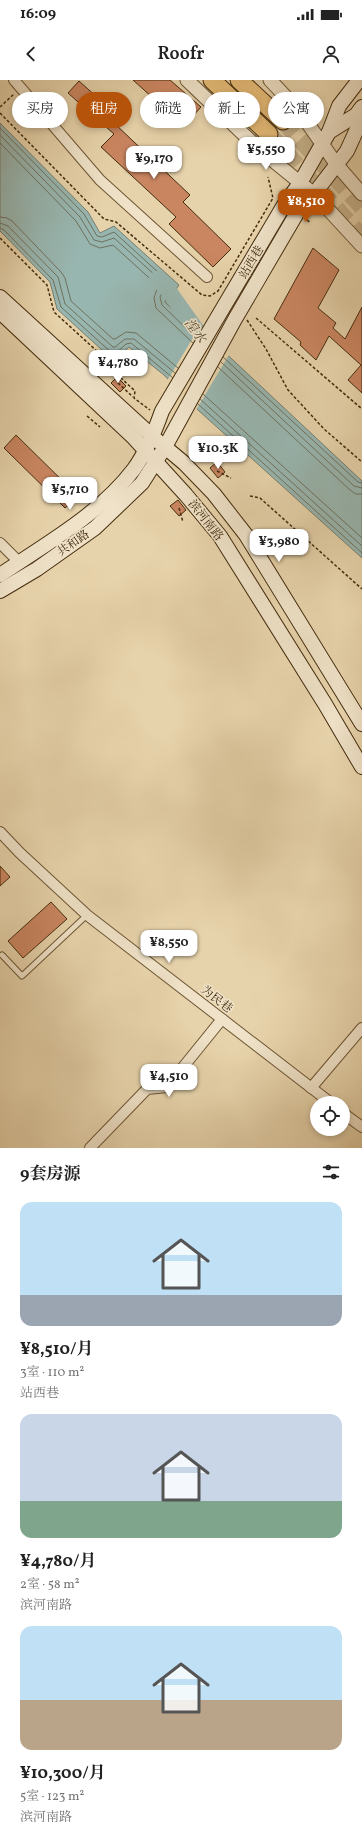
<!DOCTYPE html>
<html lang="zh">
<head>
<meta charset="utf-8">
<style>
  :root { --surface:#fff; --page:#f2f2f2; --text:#222; --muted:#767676; --accent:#b45309 }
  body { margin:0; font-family:Vollkorn,"Noto Serif SC",serif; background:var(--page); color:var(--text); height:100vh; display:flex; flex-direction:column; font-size:15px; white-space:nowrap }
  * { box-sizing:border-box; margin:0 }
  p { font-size:13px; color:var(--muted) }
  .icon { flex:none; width:22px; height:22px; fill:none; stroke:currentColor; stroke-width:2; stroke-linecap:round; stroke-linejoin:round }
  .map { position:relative; height:1068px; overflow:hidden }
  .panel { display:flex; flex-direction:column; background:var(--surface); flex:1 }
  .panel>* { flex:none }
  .banner { position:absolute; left:12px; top:12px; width:338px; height:36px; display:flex; gap:8px }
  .buttons { position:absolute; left:310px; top:1016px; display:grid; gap:8px }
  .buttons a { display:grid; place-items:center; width:40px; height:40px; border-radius:50%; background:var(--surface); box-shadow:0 2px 6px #0003; font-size:20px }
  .price { position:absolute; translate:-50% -34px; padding:0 9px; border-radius:8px; background:#fff; color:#222; font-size:13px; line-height:26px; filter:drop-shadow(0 1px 2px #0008) }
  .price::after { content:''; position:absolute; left:50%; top:24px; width:12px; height:9px; margin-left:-6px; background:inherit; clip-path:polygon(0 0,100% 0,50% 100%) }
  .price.selected { background:var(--accent); color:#fff }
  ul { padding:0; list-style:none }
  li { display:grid; align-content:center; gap:8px; height:212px; padding:0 20px }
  li span { display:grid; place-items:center; height:124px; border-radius:12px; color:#555 }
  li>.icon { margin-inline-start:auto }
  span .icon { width:72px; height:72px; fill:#fffc; stroke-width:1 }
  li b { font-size:17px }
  h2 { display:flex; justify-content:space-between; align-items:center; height:48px; padding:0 20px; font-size:17px }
  .pill { padding:0 14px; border-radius:18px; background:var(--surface); box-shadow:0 2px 6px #0003; font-size:14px; line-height:36px }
  .pill.selected { background:var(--accent); color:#fff }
  .status { display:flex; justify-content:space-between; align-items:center; height:28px; padding:0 20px; background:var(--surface); direction:ltr }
  .status svg { height:11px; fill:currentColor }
  header { display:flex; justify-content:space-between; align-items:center; height:52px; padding:0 20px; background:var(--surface); font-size:18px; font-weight:600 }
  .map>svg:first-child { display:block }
  .water { fill:#98b6b0; stroke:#767f6f }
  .pier { fill:#e7d3ab }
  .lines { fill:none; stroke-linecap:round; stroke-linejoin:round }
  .shore { stroke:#6e715e; stroke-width:1 }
  .river { stroke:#98b6b0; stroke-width:16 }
  .building { fill:#ca8661; stroke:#442c0d }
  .trunk-tunnel { stroke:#c6b28b; stroke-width:17; stroke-dasharray:17 8; stroke-linecap:butt }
  .service-casing { stroke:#6d5634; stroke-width:7 }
  .minor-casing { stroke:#6d5634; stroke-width:12 }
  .tertiary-casing { stroke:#6d5634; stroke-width:15 }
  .secondary-casing { stroke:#442c0d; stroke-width:16 }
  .trunk-casing { stroke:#442c0d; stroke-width:19 }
  .path { stroke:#442c0d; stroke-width:1.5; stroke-dasharray:3 2; stroke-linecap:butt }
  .service { stroke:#efe2c8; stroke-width:5 }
  .minor { stroke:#efe2c8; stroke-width:10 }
  .tertiary { stroke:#efe2c8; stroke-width:13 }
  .secondary { stroke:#efe2c8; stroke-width:14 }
  .trunk { stroke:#e4ba76; stroke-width:17 }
  .labels { text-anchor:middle; stroke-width:3; stroke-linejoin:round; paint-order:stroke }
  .street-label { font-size:12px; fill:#442c0d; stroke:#efe2c8 }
  .water-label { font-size:13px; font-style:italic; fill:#55482e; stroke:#efe2c8 }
</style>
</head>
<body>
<div class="status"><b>16:09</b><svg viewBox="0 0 49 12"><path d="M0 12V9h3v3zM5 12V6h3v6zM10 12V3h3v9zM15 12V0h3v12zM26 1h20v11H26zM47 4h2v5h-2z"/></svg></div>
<header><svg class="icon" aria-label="back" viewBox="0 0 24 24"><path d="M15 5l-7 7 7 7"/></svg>Roofr<svg class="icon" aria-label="person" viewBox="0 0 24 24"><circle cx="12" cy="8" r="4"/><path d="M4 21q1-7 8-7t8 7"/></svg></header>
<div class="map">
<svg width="362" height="1068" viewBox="0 0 362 1068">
  <rect width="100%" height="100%" fill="#e7d3ab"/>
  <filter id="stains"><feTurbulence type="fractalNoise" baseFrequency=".005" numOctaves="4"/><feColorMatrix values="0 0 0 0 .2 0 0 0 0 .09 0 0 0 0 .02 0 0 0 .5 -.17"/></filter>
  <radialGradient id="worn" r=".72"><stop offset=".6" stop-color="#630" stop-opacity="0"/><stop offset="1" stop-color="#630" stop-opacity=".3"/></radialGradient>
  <polygon class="water" points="0,43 88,132 100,153 114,146 179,205 169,220 362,401 362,478 198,330 164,295 129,267 114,281 57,229 50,202 0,151"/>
  <polygon class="pier" points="200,246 229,275 196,330 167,301"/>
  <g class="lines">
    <g class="shore">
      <polyline points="0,48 84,134 97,156 102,157 114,152 172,205 173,207 166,217 165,222 199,254"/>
      <polyline points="0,55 80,137 94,160 102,162 114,158 166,205 160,217 162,225 196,258"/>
      <polyline points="0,63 76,141 90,164 100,168 113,165 158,206 154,218 156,228 193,263"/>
      <polyline points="0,137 7,138 12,141 61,192 65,198 71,221 113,259 115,259 126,252 136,253 178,288"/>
      <polyline points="0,143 8,146 58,197 65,224 113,267 115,267 125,259 134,259 175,293"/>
      <polyline points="0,148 4,150 53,200 61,227 113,274 115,274 126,264 131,263 173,298"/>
      <polyline points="223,277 358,402 362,403"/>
      <polyline points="221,282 354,406 362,408"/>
      <polyline points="218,287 350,410 356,414 362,414"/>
      <polyline points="203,314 362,458"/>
      <polyline points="200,319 362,466"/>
      <polyline points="198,324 362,473"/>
    </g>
    <polyline class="river" points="157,199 168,210 200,255"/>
  </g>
  <g class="building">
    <polygon points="133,0 170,0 201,27 184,46"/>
    <polygon points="79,1 119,37 114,43 190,115 183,122 231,169 213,187 169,144 176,137 101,67 114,54 68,13"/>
    <polygon points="313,168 339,190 318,228 336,243 333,248 345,259 362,227 362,313 348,300 361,285 329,256 316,280 300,265 301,262 274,239"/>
    <polygon points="117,297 126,306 120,312 111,303"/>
    <polygon points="16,355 78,416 65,428 4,368"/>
    <polygon points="217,382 225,392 218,398 210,388"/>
    <polygon points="178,420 186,430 179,436 170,426"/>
    <polygon points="0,786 10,797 0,806"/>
    <polygon points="51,822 67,839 23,878 8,861"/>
  </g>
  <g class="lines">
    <g class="trunk-tunnel">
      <polyline points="283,41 362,127"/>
      <polyline points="269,54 362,157"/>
    </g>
    <g class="service-casing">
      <polyline id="service" points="2,875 22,896 87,835"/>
    </g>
    <g class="minor-casing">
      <g id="minor">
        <polyline points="14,0 100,100 207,197"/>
        <polyline points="0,463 19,482"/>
        <polyline points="0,752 20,773 87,835 331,1023"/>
        <polyline points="311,1008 362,948"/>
        <polyline points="343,1033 362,1047"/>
        <polyline points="90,1068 147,1009 167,1007 222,939"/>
      </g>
    </g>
    <g class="tertiary-casing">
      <g id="tertiary">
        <polyline points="187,0 260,70 314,114 362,166"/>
        <polyline points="270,0 299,31 337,85 362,114"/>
      </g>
    </g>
    <g class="secondary-casing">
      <g id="secondary">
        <polyline points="329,52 339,26 359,0"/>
        <polyline points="0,217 153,357 184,383 214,414 246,455 362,644"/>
        <polyline points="0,232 134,358 186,415 220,456 325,624 362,687"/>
        <path d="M0 495C46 464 100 434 134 389 147 371 155 351 162 331L284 125 300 103 329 52 356 35 362 27"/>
        <polyline points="0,511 37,489 95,448 142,403 165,367 235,239 297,133 314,114 347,71 362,38"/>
      </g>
    </g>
    <g class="trunk-casing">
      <g id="trunk">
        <polyline points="212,0 269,54"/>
        <polyline points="239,0 283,41"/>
      </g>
    </g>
    <g class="path">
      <polyline points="0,27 14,14"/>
      <polyline points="0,33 104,139 116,142 202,215 210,216 218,211 273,118 268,97"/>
      <polyline points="307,140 311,143"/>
      <polyline points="0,158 47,205 54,232 110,283 109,287 135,311 134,318 150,330"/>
      <polyline points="256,238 362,329"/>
      <polyline points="247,240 266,269 288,310 324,349 362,382"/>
      <polyline points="118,303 133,317"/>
      <polyline points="87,336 100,347"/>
      <polyline points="217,391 231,398"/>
      <polyline points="250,416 260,418 362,509"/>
      <polyline points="179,428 183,442"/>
    </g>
    <use href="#service" class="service"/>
    <use href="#minor" class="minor"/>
    <use href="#tertiary" class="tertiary"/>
    <use href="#secondary" class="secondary"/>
    <use href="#trunk" class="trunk"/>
  </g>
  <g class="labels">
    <g class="street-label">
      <text transform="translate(251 182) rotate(-59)" y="4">站西巷</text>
      <text transform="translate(206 440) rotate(52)" y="4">滨河南路</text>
      <text transform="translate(73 463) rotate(-35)" y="4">共和路</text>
      <text transform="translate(217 919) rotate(38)" y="4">为民巷</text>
    </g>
    <g class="water-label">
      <text transform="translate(196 250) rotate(54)" y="5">湟水</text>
    </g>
  </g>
  <rect width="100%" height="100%" filter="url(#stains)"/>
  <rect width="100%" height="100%" fill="url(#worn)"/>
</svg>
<div class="buttons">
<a><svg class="icon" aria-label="locate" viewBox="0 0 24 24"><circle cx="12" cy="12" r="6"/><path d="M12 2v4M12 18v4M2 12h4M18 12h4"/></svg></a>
</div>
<b class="price" style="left:266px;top:91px">¥5,550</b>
<b class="price" style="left:154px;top:100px">¥9,170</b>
<b class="price selected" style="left:306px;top:143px">¥8,510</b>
<b class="price" style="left:118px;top:304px">¥4,780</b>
<b class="price" style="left:218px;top:390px">¥10.3K</b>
<b class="price" style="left:70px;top:431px">¥5,710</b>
<b class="price" style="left:279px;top:483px">¥3,980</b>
<b class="price" style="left:169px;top:884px">¥8,550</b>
<b class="price" style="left:169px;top:1018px">¥4,510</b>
<div class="banner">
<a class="pill">买房</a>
<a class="pill selected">租房</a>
<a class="pill">筛选</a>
<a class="pill">新上</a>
<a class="pill">公寓</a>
</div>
</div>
<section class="panel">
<h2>9套房源<svg class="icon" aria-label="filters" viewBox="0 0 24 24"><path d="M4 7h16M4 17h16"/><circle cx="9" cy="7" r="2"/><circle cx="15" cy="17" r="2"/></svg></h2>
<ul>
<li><span style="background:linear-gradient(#bfe0f5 75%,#9aa5b1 0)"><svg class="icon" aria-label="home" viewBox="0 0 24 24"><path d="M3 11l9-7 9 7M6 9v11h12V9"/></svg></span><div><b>¥8,510/月</b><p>3室 · 110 m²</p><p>站西巷</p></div></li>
<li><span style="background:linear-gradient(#c9d6e8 70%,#7fa58c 0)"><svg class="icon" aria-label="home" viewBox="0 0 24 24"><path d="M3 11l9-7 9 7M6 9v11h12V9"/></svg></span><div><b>¥4,780/月</b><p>2室 · 58 m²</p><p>滨河南路</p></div></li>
<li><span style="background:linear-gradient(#bfe0f5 60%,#b9a48a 0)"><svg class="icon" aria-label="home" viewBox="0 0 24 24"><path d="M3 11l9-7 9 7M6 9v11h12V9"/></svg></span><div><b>¥10,300/月</b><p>5室 · 123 m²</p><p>滨河南路</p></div></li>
</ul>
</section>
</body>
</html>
